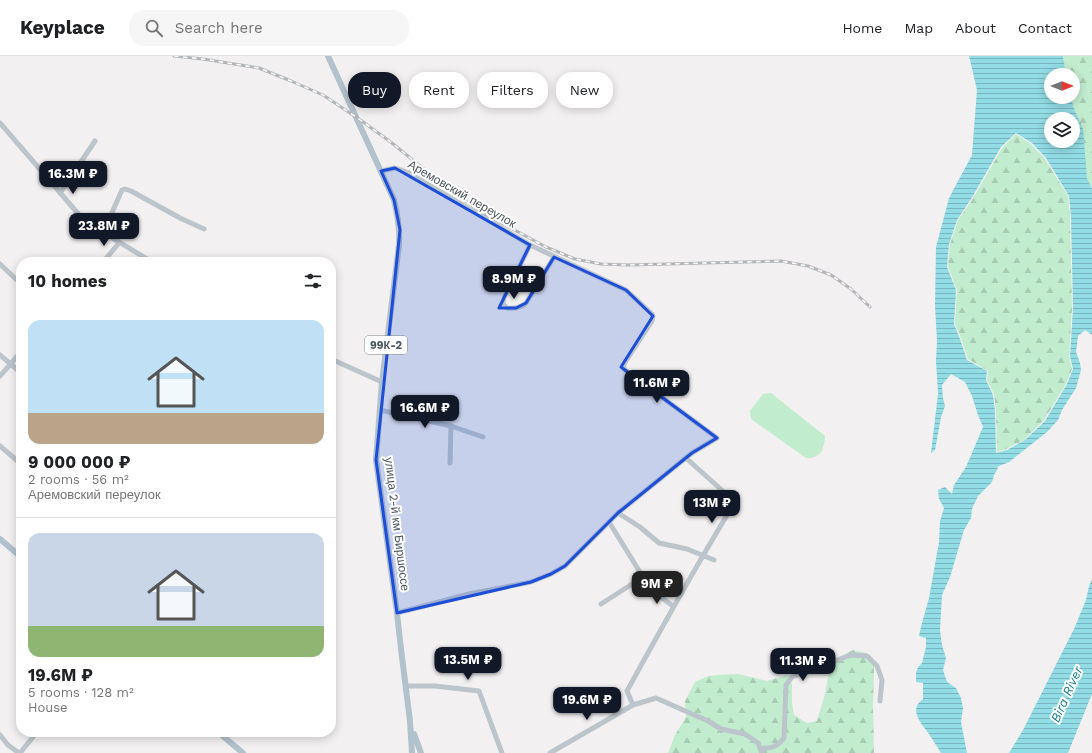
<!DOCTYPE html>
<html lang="en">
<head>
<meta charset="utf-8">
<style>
  :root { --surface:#fff; --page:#f6f6f6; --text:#202124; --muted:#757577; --line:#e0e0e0; --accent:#111827 }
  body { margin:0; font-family:"Work Sans",sans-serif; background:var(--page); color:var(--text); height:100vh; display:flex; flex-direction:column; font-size:15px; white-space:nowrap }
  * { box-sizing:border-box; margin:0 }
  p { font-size:13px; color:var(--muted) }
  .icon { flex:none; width:22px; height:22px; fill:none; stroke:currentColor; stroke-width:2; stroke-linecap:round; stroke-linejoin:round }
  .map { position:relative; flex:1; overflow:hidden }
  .drawer { position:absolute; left:16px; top:201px; width:320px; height:480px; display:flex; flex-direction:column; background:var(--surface); border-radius:16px; box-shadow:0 2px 10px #0003 }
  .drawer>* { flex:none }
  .banner { position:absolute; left:348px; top:16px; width:380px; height:36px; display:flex; gap:8px }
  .needle { width:26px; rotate:90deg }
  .controls { position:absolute; left:1044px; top:12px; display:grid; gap:8px }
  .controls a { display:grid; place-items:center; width:36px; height:36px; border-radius:50%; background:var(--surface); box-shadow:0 2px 10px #0003; font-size:20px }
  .price { position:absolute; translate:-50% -34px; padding:0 9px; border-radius:8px; background:var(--accent); color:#fff; font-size:13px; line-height:26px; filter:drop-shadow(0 1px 2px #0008) }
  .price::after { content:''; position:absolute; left:50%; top:24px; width:12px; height:9px; margin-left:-6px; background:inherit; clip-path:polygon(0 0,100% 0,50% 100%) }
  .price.on { background:#222; color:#fff }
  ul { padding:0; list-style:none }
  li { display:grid; align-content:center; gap:8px; height:212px; padding:0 12px }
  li+li { border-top:1px solid var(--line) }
  li span { display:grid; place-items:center; height:124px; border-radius:12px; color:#555 }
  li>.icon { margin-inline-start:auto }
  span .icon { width:72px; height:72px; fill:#fffc; stroke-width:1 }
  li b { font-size:17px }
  h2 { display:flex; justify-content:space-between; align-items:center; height:48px; padding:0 12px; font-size:17px }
  .chip { padding:0 14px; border-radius:16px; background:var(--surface); box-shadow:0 2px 10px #0003; font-size:14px; line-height:36px }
  .chip.on { background:var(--accent); color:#fff }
  header { display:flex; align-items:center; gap:24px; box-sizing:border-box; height:56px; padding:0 20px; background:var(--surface); border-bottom:1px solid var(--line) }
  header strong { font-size:19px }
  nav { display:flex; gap:22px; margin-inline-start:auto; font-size:14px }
  .search { width:280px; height:36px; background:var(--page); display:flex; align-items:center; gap:10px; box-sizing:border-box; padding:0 14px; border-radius:16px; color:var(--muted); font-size:15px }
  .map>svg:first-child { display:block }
  .forest { fill:url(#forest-firs) }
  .green { fill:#c2ecce }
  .water { fill:url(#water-rules); fill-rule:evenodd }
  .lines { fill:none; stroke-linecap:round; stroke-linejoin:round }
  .minor { stroke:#bcc5cb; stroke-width:5 }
  .major { stroke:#b2c2cc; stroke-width:6 }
  .rail-casing { stroke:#b2b6b9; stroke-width:3 }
  .rail { stroke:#fff; stroke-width:1.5; stroke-dasharray:4.5; stroke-linecap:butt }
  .marked { fill:#1d4ed8; fill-opacity:0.2; stroke:#1d4ed8; stroke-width:3; stroke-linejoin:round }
  .labels { text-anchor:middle; stroke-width:4; stroke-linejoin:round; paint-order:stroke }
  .shield { fill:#fff; stroke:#80888d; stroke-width:1 }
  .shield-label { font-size:11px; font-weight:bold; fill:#49555c }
  .street-label { font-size:12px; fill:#49555c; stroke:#fff }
  .water-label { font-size:13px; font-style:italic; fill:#177e8b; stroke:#fff }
</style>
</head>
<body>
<header>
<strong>Keyplace</strong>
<div class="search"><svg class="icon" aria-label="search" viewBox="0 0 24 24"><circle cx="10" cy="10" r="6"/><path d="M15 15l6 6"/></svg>Search here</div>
<nav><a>Home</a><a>Map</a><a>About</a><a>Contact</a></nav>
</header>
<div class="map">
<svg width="1092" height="697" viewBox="0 0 1092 697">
  <defs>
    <pattern id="forest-firs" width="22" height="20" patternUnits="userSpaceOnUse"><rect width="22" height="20" fill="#c2ecce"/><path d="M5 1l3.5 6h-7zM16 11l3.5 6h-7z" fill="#a8ccb3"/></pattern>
    <pattern id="water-rules" width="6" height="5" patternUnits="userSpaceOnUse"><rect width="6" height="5" fill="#92dce5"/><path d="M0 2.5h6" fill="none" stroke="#79b5bd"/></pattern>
  </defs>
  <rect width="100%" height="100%" fill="#f2f0f0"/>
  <g class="forest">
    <polygon points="1063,0 1092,0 1092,133 1087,122 1079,62 1074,52 1071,41 1073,41 1073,19 1066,19"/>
    <polygon points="1016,78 1031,88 1045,103 1068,140 1070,160 1072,252 1069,300 1072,313 1066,328 1044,364 1024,384 1006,393 997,396 996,355 994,338 987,324 988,315 968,303 961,282 955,268 957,234 948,211 950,188 958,164 972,144 1002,92"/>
    <polygon points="853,594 866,597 873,602 874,613 873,649 874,697 668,697 675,679 686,661 685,645 695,626 708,620 717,619 738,618 767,625 788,619 792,628 792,647 794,659 807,667 817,665 825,638 830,611 839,601"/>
  </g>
  <path class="green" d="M771 337 825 380C824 394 821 402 806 402L751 363 750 355 757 346 763 338Z"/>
  <g class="water">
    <path d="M969 0H1063L1066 19H1051V41H1071L1074 52 1083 73 1087 122 1092 133V279L1085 274 1078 280 1076 296 1080 307 1081 314 1076 332 1062 354 1058 364 1047 376 1009 406 997 411 998 412 994 419 992 426 978 440 972 453 971 462 964 474 950 521 942 539 940 574 942 589 946 602 943 614 947 626 956 632 961 642 963 652 961 666 967 697H941C937 691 933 684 929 678 921 667 908 654 923 643V627L916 626V617L918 611 922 607 926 591V582L919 580 922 567 929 542 939 486 940 465 944 452 939 443 938 434 945 431 952 438 954 429 966 411 983 371 978 359 972 340 965 326 951 318 942 329 943 342 945 350 941 361 935 394 931 397 938 338 936 305 937 285 935 250 936 191 949 142 972 99 977 34ZM1051 63H1073V85H1051ZM1016 77 1032 87 1046 102 1069 140 1071 160 1073 252 1070 300 1073 313 1067 328 1045 365 1025 384 1007 394 996 397 995 355 993 339 986 324 987 315 967 304 960 283 954 268 956 234 947 211 949 188 957 164 971 143 1001 91Z"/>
    <polygon points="1092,523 1092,638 1068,697 1009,697 1023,674 1074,573 1086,544 1089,530"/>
  </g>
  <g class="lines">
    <g class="minor">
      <polyline points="0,67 81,161 91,169 152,206"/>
      <polyline points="381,115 395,112 407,116 530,189 626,234 652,258 653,260 652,265 624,308 624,313 717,382 692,397 618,457 565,510 551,518 531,526 469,538 397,557"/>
      <polyline points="60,137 95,85"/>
      <polyline points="103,177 122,134 125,133 131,135 180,162 204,173"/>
      <path d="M530 189 504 242 503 248 507 252C514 253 520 252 526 247L554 201"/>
      <polyline points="103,206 119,187"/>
      <polyline points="0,208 21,228"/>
      <polyline points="0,299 21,317"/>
      <polyline points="331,303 382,326"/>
      <polyline points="0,320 21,296"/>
      <polyline points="380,354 451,370 450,407"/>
      <polyline points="451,370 483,381"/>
      <polyline points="0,390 21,408"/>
      <polyline points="618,457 640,471 659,487 687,493 714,504"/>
      <polyline points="609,466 651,534 673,550"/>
      <polyline points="601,548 643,521"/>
      <polyline points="406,630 435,630 479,635 502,697"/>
      <path d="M633 649 627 635C662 571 697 508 735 446L686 402"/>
      <polyline points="0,679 8,689 19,697"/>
      <path d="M760 692C771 693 777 691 784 682L786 629 792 621 851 599 867 600 877 610 882 624 880 645"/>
      <polyline points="20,697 37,676"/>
      <polyline points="550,697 633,649 656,642 708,665 721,673 745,678 758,687 762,697"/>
    </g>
    <g class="major">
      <path d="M328 0 394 144C398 160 400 172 399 189L382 326 376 404 397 557 401 593 410 665 412 697"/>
      <polyline points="0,483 21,501"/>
      <polyline points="218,676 243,697"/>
      <polyline points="414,678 421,697"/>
    </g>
    <g class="rail-casing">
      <polyline id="rail" points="174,0 203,3 259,12 291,25 323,39 359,63 392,87 448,133 483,157 546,191 575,203 601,208 628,209 781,205 808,210 831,219 851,233 870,251"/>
    </g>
    <use href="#rail" class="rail"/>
  </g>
  <path class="marked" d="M395 112 530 189 499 252H516L526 247 554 201 626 234 653 260 621 311 717 382 692 397 618 457 565 510 551 518 531 526 397 557 376 404 400 174 394 144 381 115Z"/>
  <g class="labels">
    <rect class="shield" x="365" y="280" width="42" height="18" rx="3"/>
    <g class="shield-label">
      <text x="386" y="293">99К-2</text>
    </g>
    <g class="street-label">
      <text transform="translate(462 138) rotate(30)" y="4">Аремовский переулок</text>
      <text transform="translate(397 468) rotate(83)" y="4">улица 2-й км Биршоссе</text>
    </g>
    <g class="water-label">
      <text transform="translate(1066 638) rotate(-66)" y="5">Bira River</text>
    </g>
  </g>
</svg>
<div class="controls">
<a><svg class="needle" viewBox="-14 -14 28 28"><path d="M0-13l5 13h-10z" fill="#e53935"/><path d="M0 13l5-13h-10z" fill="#757577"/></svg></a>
<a><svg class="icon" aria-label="layers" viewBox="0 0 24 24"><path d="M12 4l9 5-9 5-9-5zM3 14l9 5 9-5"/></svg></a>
</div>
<b class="price" style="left:73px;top:139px">16.3M ₽</b>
<b class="price" style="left:104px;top:191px">23.8M ₽</b>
<b class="price" style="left:514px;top:244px">8.9M ₽</b>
<b class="price" style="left:657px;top:348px">11.6M ₽</b>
<b class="price" style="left:425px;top:373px">16.6M ₽</b>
<b class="price" style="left:712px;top:468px">13M ₽</b>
<b class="price on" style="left:657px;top:549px">9M ₽</b>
<b class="price" style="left:468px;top:625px">13.5M ₽</b>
<b class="price" style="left:803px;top:626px">11.3M ₽</b>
<b class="price" style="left:587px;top:665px">19.6M ₽</b>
<div class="banner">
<a class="chip on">Buy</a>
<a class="chip">Rent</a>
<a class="chip">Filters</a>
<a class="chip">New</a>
</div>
<section class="drawer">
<h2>10 homes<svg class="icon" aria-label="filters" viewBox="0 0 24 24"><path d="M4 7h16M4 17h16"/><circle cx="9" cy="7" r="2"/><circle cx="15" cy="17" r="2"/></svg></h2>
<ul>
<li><span style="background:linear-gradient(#bfe0f5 75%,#b9a48a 0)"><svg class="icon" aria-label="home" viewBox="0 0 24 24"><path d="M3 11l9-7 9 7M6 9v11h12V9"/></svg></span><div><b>9 000 000 ₽</b><p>2 rooms · 56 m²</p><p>Аремовский переулок</p></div></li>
<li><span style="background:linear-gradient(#c9d6e8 75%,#8fb573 0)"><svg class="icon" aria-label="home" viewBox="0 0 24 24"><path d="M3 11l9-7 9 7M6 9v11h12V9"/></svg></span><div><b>19.6M ₽</b><p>5 rooms · 128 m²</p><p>House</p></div></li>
</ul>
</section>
</div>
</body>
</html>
